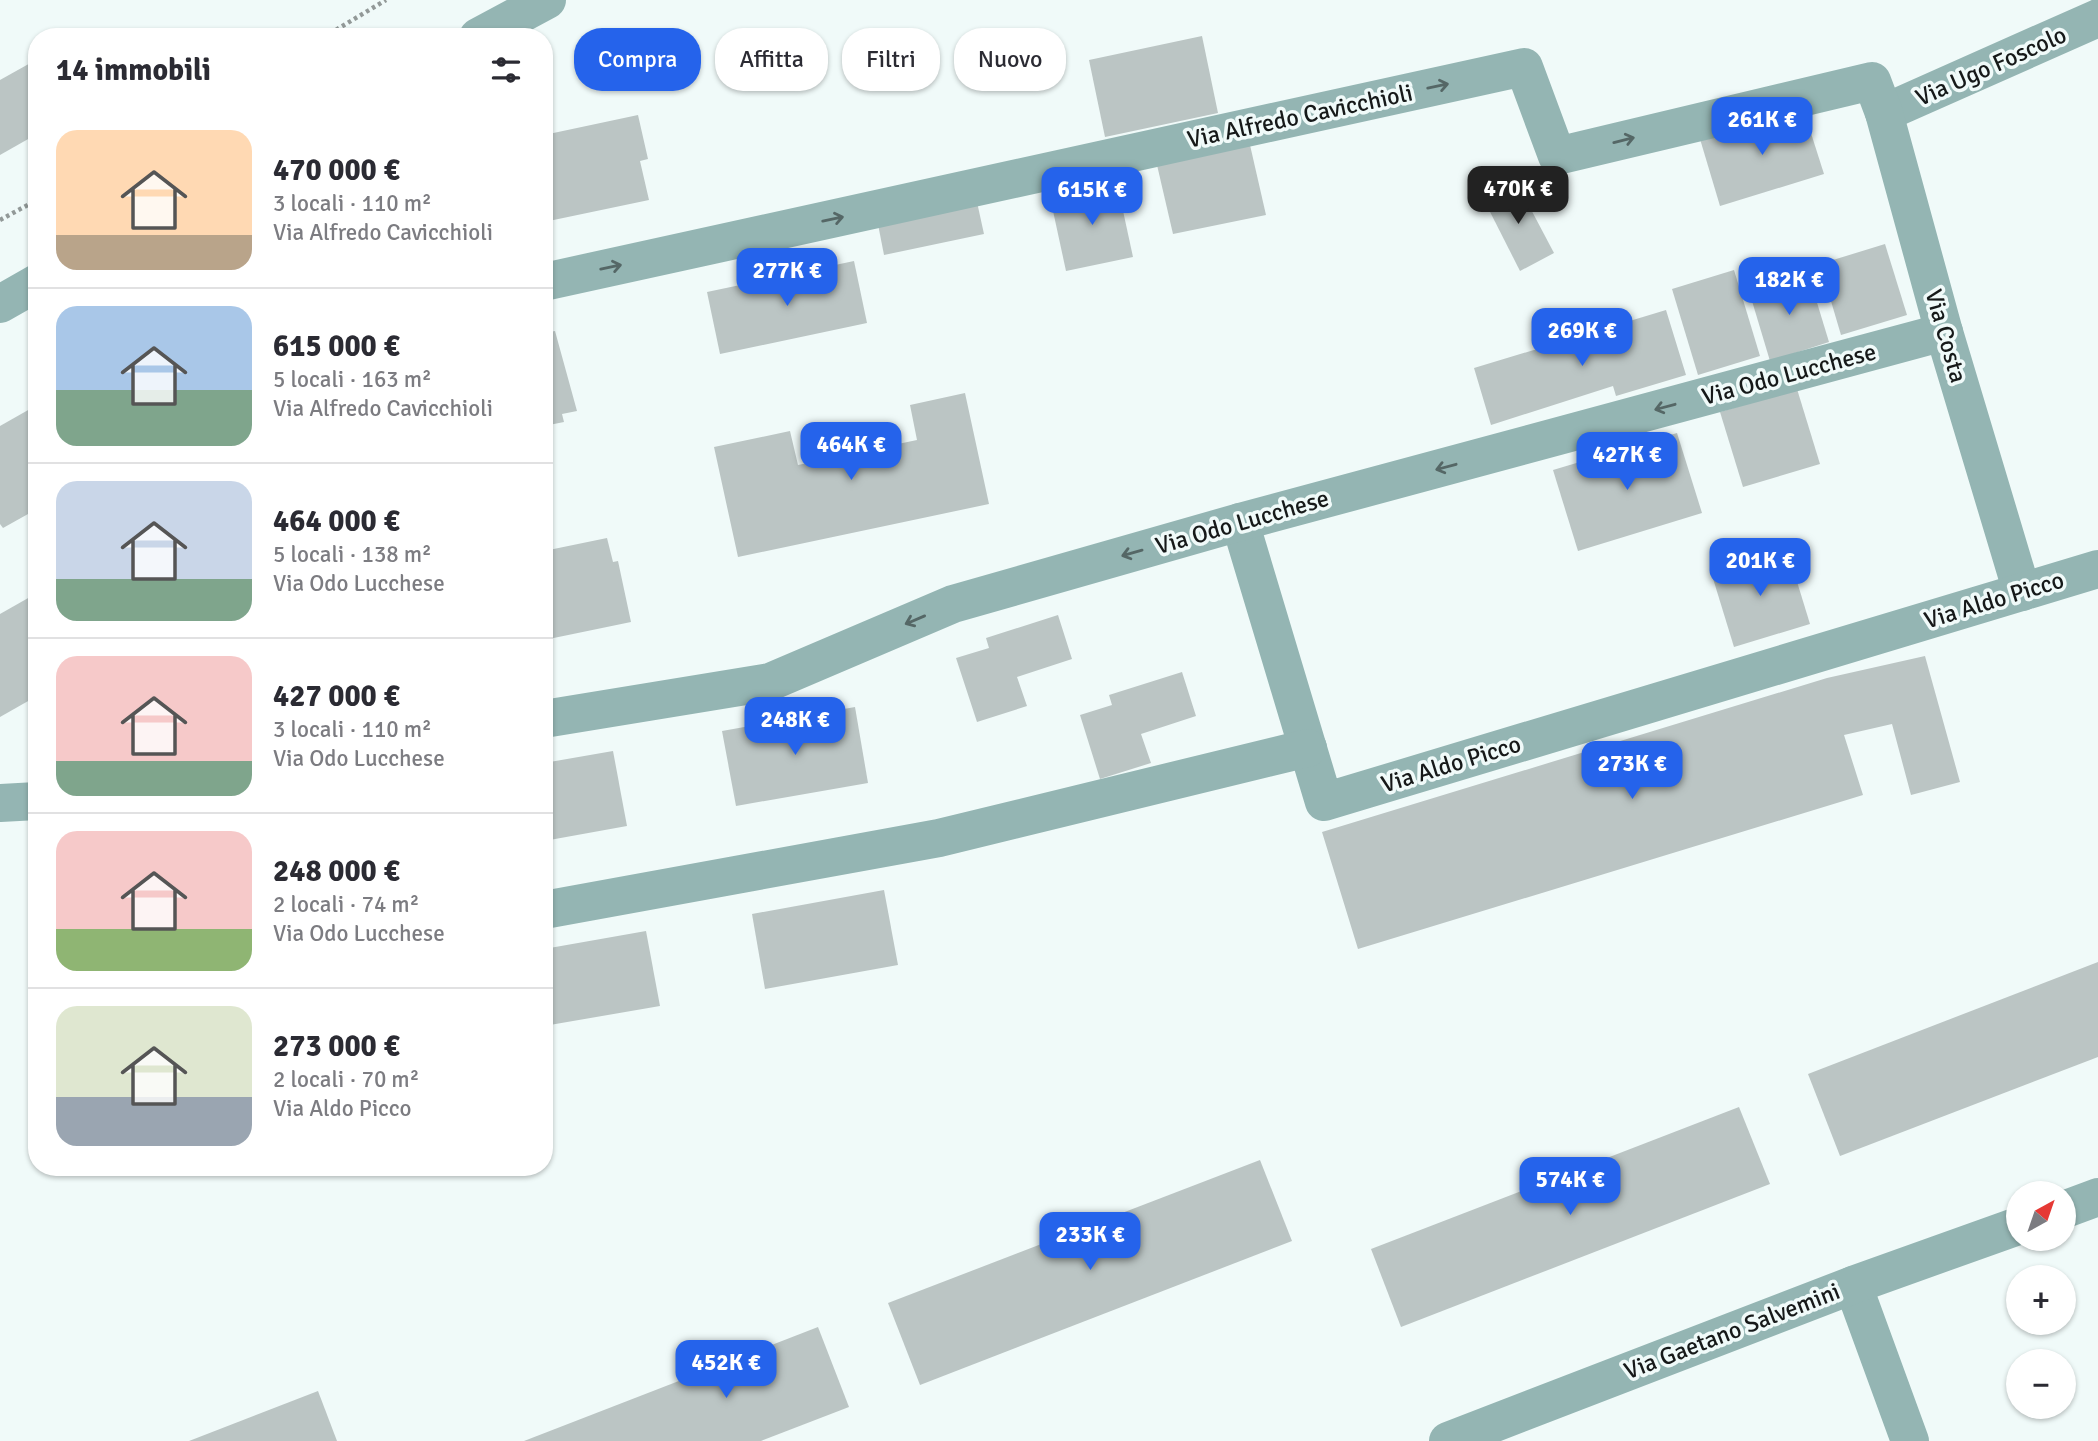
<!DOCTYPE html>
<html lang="it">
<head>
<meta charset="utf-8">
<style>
  :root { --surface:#fff; --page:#f7f7f7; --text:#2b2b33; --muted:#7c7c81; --line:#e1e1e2; --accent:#2563eb }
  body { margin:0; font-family:Signika,sans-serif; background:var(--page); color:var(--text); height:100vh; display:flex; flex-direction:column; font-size:26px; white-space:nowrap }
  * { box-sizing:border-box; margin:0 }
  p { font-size:23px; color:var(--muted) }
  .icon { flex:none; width:38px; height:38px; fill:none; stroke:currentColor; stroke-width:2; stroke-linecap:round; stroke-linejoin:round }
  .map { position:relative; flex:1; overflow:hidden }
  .side { position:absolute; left:28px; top:28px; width:525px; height:1148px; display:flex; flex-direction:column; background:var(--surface); border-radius:28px; box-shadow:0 2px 5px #0004 }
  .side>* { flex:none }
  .top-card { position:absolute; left:574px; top:28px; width:665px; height:63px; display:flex; gap:14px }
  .needle { width:46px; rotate:40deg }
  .buttons { position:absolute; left:2006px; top:1181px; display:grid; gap:14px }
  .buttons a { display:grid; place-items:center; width:70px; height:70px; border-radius:50%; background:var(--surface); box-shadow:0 2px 5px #0004; font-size:35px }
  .price { position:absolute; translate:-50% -60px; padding:0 16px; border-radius:14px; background:var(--accent); color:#fff; font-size:23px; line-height:46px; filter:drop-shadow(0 2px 4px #0008) }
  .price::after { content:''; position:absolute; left:50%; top:42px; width:21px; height:16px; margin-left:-10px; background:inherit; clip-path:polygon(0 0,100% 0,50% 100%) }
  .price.on { background:#222; color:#fff }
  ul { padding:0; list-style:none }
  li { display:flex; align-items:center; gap:21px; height:175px; padding:0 28px }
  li+li { border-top:2px solid var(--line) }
  li span { display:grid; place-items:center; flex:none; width:196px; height:140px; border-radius:21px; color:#555 }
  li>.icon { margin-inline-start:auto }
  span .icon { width:84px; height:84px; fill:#fffc; stroke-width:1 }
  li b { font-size:30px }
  h2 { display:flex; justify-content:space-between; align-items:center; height:84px; padding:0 28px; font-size:30px }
  .pill { padding:0 24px; border-radius:28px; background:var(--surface); box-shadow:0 2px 5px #0004; font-size:24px; line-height:63px }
  .pill.on { background:var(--accent); color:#fff }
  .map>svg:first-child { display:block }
  .building { fill:#bbc5c4 }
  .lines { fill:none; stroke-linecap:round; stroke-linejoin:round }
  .path { stroke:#929998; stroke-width:4.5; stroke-dasharray:3.5 3.5; stroke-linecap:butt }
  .minor { stroke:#94b5b3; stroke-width:38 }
  .oneway { stroke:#556766 }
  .labels { text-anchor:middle; stroke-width:7; stroke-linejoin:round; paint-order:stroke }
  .street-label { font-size:24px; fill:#161919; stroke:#f0faf9 }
</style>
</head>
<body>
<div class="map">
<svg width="2098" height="1441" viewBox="0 0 2098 1441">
  <rect width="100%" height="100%" fill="#f0faf9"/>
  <g class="building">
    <polygon points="1202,36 1218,113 1105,137 1089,60"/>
    <polygon points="34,61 37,66 37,134 0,155 0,80"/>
    <polygon points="1803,108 1824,174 1720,206 1700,139"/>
    <polygon points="638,115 648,159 640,161 649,200 544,222 544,135"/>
    <polygon points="1250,145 1266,215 1173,234 1157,165"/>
    <polygon points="1516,181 1554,253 1520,271 1483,198"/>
    <polygon points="1117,183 1133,257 1066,271 1050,197"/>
    <polygon points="975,193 984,234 884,255 876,214"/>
    <polygon points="1885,244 1907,315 1841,335 1820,264"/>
    <polygon points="854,261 867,323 720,354 707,292"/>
    <polygon points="1734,270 1760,356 1698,375 1672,289"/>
    <polygon points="1808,273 1829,342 1770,361 1749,291"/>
    <polygon points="1666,310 1686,375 1616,396 1613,386 1491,425 1474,368"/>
    <polygon points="555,331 577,411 562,414 564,422 544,426 544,333"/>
    <polygon points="1797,389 1820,464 1743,487 1720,412"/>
    <polygon points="965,393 989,504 738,557 714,447 790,431 798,465 917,440 910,405"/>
    <polygon points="37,405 37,509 3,528 0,524 0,426"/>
    <polygon points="1677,433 1702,513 1578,551 1553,470"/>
    <polygon points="607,538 613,562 618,561 631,622 544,640 544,551"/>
    <polygon points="1787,549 1810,624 1734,647 1711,572"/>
    <polygon points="37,593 37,696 0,717 0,614"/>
    <polygon points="1058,615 1072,659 1017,677 1027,706 977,722 956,658 989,648 986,638"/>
    <polygon points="1925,656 1960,782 1911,795 1892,724 1844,735 1863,795 1358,949 1322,832 1827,678"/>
    <polygon points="1182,672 1196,716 1141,734 1151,763 1100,779 1080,715 1112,705 1109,695"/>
    <polygon points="855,707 868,783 736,806 722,731"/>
    <polygon points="613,751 627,826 544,841 544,763"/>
    <polygon points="884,890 898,965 765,989 752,914"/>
    <polygon points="646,931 660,1006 544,1026 544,949"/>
    <polygon points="2098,962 2098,1057 1840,1156 1808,1074"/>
    <polygon points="1739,1107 1770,1184 1401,1327 1371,1249"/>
    <polygon points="1260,1160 1292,1241 920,1385 888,1303"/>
    <polygon points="818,1327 849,1407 761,1441 524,1441"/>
    <polygon points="318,1391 337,1441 189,1441"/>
  </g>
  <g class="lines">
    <g class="path">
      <polyline points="324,37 386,0"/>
      <polyline points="0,220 37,200"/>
    </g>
    <g class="minor">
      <polyline points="478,37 547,0"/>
      <polyline points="1884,113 2098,18"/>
      <polyline points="544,282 1524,67 1557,156 1872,81 1884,113 1944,332 2022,592"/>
      <polyline points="0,304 37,283"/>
      <polyline points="1240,522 1324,802 2098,569"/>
      <polyline points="544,719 770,682 953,604 1240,522 1944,332"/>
      <polyline points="0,803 37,801"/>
      <polyline points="544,910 939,838 1308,748"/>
      <polyline points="2063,1210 2098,1197"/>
      <polyline points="1853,1285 1910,1441"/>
      <polyline points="1448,1441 1853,1285 2018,1226"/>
    </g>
  </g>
  <defs><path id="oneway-shaft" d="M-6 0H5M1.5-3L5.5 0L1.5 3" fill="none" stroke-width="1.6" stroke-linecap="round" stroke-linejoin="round" transform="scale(1.75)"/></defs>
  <g class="oneway">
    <use href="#oneway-shaft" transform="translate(1438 86) rotate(-12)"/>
    <use href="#oneway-shaft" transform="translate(1624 140) rotate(-14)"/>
    <use href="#oneway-shaft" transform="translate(833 219) rotate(-12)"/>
    <use href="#oneway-shaft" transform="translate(611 267) rotate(-12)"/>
    <use href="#oneway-shaft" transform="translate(1665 407) rotate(165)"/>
    <use href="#oneway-shaft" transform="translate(1446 467) rotate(165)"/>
    <use href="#oneway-shaft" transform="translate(1132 553) rotate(164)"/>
    <use href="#oneway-shaft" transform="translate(915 620) rotate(157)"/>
  </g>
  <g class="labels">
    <g class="street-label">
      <text transform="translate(1991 66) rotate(-24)" y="8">Via Ugo Foscolo</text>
      <text transform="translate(1300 116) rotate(-12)" y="8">Via Alfredo Cavicchioli</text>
      <text transform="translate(1946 336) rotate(74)" y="8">Via Costa</text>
      <text transform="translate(1789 374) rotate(-15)" y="8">Via Odo Lucchese</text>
      <text transform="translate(1242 522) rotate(-16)" y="8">Via Odo Lucchese</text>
      <text transform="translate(1994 600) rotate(-17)" y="8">Via Aldo Picco</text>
      <text transform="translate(1451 764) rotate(-17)" y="8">Via Aldo Picco</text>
      <text transform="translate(1732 1331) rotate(-21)" y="8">Via Gaetano Salvemini</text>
    </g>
  </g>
</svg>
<div class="buttons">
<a><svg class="needle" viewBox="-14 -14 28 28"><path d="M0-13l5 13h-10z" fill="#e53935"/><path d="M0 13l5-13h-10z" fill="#7c7c81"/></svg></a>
<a>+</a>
<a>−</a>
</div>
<b class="price" style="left:1762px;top:157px">261K €</b>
<b class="price on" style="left:1518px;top:226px">470K €</b>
<b class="price" style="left:1092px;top:227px">615K €</b>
<b class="price" style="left:787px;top:308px">277K €</b>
<b class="price" style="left:1789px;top:317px">182K €</b>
<b class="price" style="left:1582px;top:368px">269K €</b>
<b class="price" style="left:851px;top:482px">464K €</b>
<b class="price" style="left:1627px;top:492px">427K €</b>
<b class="price" style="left:1760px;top:598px">201K €</b>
<b class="price" style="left:795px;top:757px">248K €</b>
<b class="price" style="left:1632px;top:801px">273K €</b>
<b class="price" style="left:1570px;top:1217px">574K €</b>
<b class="price" style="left:1090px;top:1272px">233K €</b>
<b class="price" style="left:726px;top:1400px">452K €</b>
<div class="top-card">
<a class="pill on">Compra</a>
<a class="pill">Affitta</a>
<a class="pill">Filtri</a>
<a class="pill">Nuovo</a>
</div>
<section class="side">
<h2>14 immobili<svg class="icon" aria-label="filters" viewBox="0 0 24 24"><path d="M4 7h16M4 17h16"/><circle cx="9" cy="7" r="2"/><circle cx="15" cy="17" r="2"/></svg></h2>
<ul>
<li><span style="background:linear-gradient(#ffd9b3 75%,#b9a48a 0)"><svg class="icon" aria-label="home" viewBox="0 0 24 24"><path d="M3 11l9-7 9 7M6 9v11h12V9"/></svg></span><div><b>470 000 €</b><p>3 locali · 110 m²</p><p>Via Alfredo Cavicchioli</p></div></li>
<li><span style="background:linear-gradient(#a9c7e8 60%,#7fa58c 0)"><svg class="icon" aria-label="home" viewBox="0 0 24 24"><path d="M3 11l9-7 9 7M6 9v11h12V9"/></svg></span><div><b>615 000 €</b><p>5 locali · 163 m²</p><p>Via Alfredo Cavicchioli</p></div></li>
<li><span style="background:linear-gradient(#c9d6e8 70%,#7fa58c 0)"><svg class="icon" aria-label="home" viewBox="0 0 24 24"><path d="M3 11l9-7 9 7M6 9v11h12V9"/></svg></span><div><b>464 000 €</b><p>5 locali · 138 m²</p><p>Via Odo Lucchese</p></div></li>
<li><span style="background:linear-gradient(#f6c9c9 75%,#7fa58c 0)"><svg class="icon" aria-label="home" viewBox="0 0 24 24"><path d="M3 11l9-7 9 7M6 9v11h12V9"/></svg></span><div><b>427 000 €</b><p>3 locali · 110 m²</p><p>Via Odo Lucchese</p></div></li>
<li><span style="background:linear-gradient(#f6c9c9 70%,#8fb573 0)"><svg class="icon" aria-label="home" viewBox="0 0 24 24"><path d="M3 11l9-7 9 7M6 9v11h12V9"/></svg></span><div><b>248 000 €</b><p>2 locali · 74 m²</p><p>Via Odo Lucchese</p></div></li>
<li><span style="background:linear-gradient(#dfe7d0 65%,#9aa5b1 0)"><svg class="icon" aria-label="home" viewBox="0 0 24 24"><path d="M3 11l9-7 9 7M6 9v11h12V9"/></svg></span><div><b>273 000 €</b><p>2 locali · 70 m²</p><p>Via Aldo Picco</p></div></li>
</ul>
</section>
</div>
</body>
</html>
